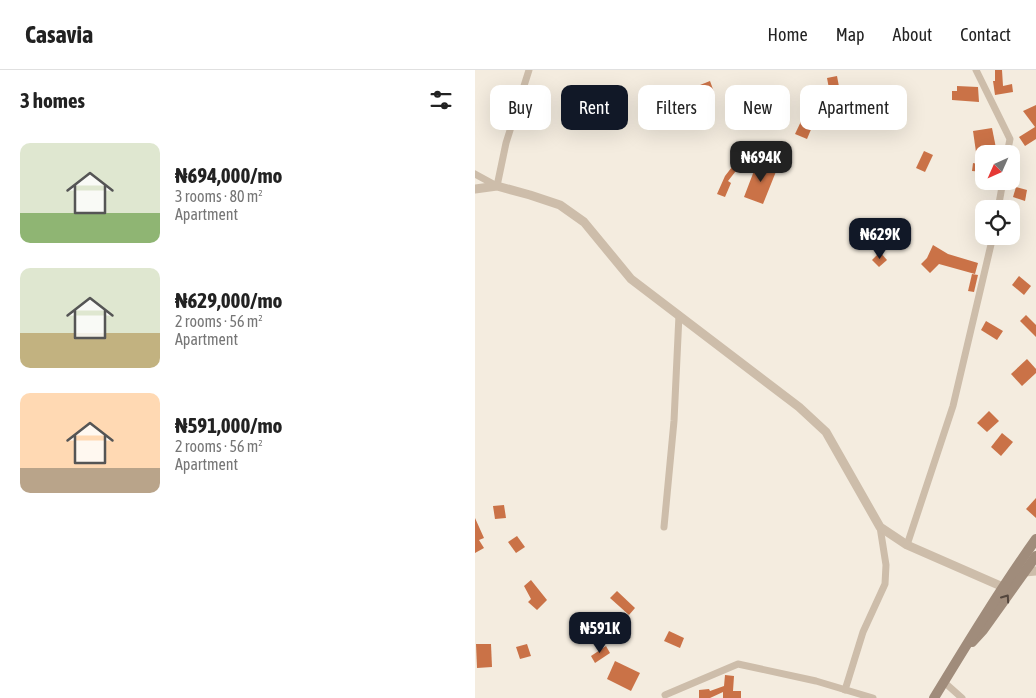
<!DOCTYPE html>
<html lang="en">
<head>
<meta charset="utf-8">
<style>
  :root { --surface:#fff; --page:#f2f2f2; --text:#222; --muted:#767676; --line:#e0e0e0; --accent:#111827 }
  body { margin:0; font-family:"Asap Condensed",sans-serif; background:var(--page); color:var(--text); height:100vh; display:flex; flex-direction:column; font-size:19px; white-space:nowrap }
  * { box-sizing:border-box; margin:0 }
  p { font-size:16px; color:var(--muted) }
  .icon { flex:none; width:28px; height:28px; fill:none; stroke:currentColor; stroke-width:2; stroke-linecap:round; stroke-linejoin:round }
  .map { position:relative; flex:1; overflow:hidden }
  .side { display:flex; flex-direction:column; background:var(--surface); width:475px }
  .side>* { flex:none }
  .banner { position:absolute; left:15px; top:15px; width:470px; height:45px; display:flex; gap:10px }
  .needle { width:32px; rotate:225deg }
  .buttons { position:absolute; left:500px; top:75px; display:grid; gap:10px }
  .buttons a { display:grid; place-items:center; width:45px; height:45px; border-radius:10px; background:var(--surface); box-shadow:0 5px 20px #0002; font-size:25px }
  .price { position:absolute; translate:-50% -42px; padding:0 11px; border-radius:10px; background:var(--accent); color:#fff; font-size:16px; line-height:32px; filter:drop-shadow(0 1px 2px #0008) }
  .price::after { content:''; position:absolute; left:50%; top:30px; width:15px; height:11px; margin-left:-8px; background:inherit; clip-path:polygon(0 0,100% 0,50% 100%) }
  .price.active { background:#222; color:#fff }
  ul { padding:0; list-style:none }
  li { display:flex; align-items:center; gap:15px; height:125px; padding:0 20px }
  li span { display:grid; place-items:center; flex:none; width:140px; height:100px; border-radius:10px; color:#555 }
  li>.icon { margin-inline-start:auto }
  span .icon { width:60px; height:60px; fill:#fffc; stroke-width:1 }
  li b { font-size:21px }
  h2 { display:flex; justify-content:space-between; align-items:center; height:60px; padding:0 20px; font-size:21px }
  .chip { padding:0 18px; border-radius:10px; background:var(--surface); box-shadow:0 5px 20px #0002; font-size:18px; line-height:45px }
  .chip.active { background:var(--accent); color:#fff }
  header { display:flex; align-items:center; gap:30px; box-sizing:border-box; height:70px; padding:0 25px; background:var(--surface); border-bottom:1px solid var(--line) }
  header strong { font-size:24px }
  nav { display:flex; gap:28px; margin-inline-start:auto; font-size:18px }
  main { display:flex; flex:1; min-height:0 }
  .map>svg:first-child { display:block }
  .building { fill:#ca7247 }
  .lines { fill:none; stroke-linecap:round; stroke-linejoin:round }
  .minor { stroke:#cdbdaa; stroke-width:7 }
  .tertiary { stroke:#cdbdaa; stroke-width:9 }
  .secondary { stroke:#a08c7b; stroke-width:10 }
  .oneway { stroke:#54473e }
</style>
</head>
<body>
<header>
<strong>Casavia</strong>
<nav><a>Home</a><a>Map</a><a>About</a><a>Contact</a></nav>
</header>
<main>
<section class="side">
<h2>3 homes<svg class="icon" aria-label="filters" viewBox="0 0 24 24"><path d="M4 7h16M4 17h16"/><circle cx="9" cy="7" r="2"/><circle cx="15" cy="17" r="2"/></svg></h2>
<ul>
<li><span style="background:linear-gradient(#dfe7d0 70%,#8fb573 0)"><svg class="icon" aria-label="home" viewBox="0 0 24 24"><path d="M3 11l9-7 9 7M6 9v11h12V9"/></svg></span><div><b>₦694,000/mo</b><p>3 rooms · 80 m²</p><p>Apartment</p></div></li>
<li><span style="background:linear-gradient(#dfe7d0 65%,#c2b280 0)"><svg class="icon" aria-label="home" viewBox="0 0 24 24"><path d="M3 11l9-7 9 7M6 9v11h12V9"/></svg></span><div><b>₦629,000/mo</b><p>2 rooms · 56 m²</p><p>Apartment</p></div></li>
<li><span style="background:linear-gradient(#ffd9b3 75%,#b9a48a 0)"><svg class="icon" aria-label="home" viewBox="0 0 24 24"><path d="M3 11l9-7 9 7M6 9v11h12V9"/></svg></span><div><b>₦591,000/mo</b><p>2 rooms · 56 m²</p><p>Apartment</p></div></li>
</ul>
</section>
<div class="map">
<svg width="561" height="628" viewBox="0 0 561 628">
  <rect width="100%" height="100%" fill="#f4ecdf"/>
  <g class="building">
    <polygon points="520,0 527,0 528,16 537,14 538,22 520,25 518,11 520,11"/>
    <polygon points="362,6 366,27 356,29 352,8"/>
    <polygon points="235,11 239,22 224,28 226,35 217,39 210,21"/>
    <polygon points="482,16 503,17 504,32 477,30 477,21 482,21"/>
    <polygon points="561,35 561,69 550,76 544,67 560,57 548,41"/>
    <polygon points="349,36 364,39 362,51 346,48"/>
    <polygon points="174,37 189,47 183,56 172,50 174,47 169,44"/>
    <polygon points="256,44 273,51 269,60 252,53"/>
    <polygon points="329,45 340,50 332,69 320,64"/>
    <polygon points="517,58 521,78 501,82 498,61"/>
    <polygon points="449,81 458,85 450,102 441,98"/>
    <polygon points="264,88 268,92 253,111 256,113 250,127 242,124 250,106"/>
    <polygon points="298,92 304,94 288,134 269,127 282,93 297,98"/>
    <polygon points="498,93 507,95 509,102 497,101"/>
    <polygon points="541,117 552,120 550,131 538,127"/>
    <polygon points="458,175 473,184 503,193 500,204 464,194 455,203 446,194 452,188"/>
    <polygon points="405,182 412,190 404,197 397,190"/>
    <polygon points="497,204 503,205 499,222 493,221"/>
    <polygon points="544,206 556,216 549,225 537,215"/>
    <polygon points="551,245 561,255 561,267 545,251"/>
    <polygon points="511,251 528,261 522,270 506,260"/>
    <polygon points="552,289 561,299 561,303 547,316 536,304"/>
    <polygon points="514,341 524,351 512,362 502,353"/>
    <polygon points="527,363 538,372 526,386 516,377"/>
    <polygon points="561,428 561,448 551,439"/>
    <polygon points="29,435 31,448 20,449 18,436"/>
    <polygon points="0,448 9,468 4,470 9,478 0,483"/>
    <polygon points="42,466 50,477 41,483 33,472"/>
    <polygon points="56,510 72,530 62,540 53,532 56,529 49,516"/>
    <polygon points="142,521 160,538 154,545 135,528"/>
    <polygon points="194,561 209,568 205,578 189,571"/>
    <polygon points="1,574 16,574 17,597 2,598"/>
    <polygon points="52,574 56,586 45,589 41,577"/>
    <polygon points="131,576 135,583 120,593 116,586"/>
    <polygon points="140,591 165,603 156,621 132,609"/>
    <polygon points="250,605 259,606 258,621 266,621 266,628 248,628 248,622 235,628 224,628 224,620 234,619 235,621 249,616"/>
  </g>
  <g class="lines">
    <g class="minor">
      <polyline points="501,0 535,69 532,84"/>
      <polyline points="0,104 22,116 31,73 54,0"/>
      <polyline points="523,139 528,111"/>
      <polyline points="189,457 199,351 204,245"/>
      <polyline points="432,475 478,336 518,166"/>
      <polyline points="469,612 487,628"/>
      <polyline points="370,620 388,562 410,514 411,495 405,457"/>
      <polyline points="190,625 263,594 341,611 398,628"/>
    </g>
    <g class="tertiary">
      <polyline points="0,119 22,116 55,125 85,135 109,152 156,209 324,337 351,362 405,457 432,475 528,517"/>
      <polyline points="550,502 561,501"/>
    </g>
    <g class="secondary">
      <polyline points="497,572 508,560 561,486"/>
      <path d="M459 628C492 574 524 521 561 469"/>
    </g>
  </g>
  <defs><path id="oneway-chevron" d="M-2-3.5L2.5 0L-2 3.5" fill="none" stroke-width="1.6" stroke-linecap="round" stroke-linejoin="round" transform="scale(1.25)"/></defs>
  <use class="oneway" href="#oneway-chevron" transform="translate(531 528) rotate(-55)"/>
</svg>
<div class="buttons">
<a><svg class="needle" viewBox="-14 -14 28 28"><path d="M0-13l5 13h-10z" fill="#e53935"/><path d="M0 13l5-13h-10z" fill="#767676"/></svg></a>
<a><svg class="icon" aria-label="locate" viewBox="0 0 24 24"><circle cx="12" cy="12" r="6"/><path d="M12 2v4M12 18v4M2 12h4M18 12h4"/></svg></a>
</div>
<b class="price active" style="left:286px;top:113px">₦694K</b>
<b class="price" style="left:405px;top:190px">₦629K</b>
<b class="price" style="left:125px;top:584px">₦591K</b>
<div class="banner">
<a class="chip">Buy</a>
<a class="chip active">Rent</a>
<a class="chip">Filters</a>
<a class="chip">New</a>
<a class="chip">Apartment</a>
</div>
</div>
</main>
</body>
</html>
